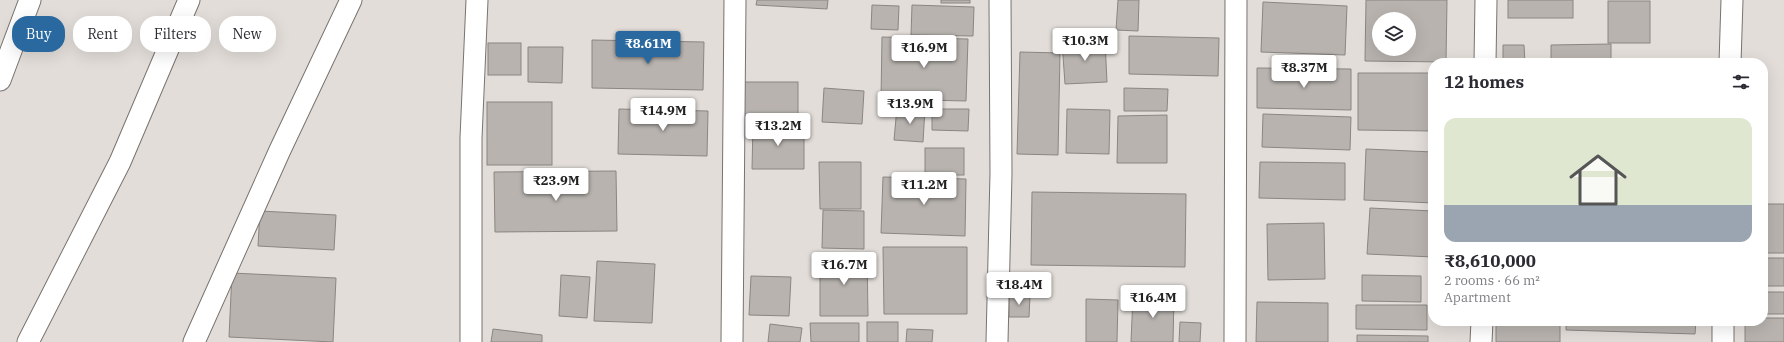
<!DOCTYPE html>
<html lang="en">
<head>
<meta charset="utf-8">
<style>
  :root { --surface:#fff; --page:#f2f2f3; --text:#2b2b33; --muted:#7c7c81; --line:#e1e1e2; --accent:#29699f }
  body { margin:0; font-family:"IBM Plex Serif",serif; background:var(--page); color:var(--text); height:100vh; display:flex; flex-direction:column; font-size:15px; white-space:nowrap }
  * { box-sizing:border-box; margin:0 }
  p { font-size:13px; color:var(--muted) }
  .icon { flex:none; width:22px; height:22px; fill:none; stroke:currentColor; stroke-width:2; stroke-linecap:round; stroke-linejoin:round }
  .map { position:relative; flex:1; overflow:hidden }
  .details { position:absolute; left:1428px; top:58px; width:340px; height:268px; display:flex; flex-direction:column; background:var(--surface); border-radius:16px; box-shadow:0 4px 16px #0002 }
  .details>* { flex:none }
  .guide { position:absolute; left:12px; top:16px; width:380px; height:36px; display:flex; gap:8px }
  .buttons { position:absolute; left:1372px; top:12px; display:grid; gap:8px }
  .buttons a { display:grid; place-items:center; width:44px; height:44px; border-radius:50%; background:var(--surface); box-shadow:0 4px 16px #0002; font-size:20px }
  .price { position:absolute; translate:-50% -34px; padding:0 9px; border-radius:4px; background:#fff; color:#222; font-size:13px; line-height:26px; filter:drop-shadow(0 1px 2px #0008) }
  .price::after { content:''; position:absolute; left:50%; top:24px; width:12px; height:9px; margin-left:-6px; background:inherit; clip-path:polygon(0 0,100% 0,50% 100%) }
  .price.selected { background:var(--accent); color:#fff }
  ul { padding:0; list-style:none }
  li { display:grid; align-content:center; gap:8px; height:212px; padding:0 16px }
  li+li { border-top:1px solid var(--line) }
  li span { display:grid; place-items:center; height:124px; border-radius:12px; color:#555 }
  li>.icon { margin-inline-start:auto }
  span .icon { width:72px; height:72px; fill:#fffc; stroke-width:1 }
  li b { font-size:17px }
  h2 { display:flex; justify-content:space-between; align-items:center; height:48px; padding:0 16px; font-size:17px }
  .tag { padding:0 14px; border-radius:16px; background:var(--surface); box-shadow:0 4px 16px #0002; font-size:14px; line-height:36px }
  .tag.selected { background:var(--accent); color:#fff }
  .map>svg:first-child { display:block }
  .building { fill:#b8b3af; stroke:#8a8682; fill-rule:evenodd }
  .lines { fill:none; stroke-linecap:round; stroke-linejoin:round }
  .minor-casing { stroke:#78736f; stroke-width:23 }
  .minor { stroke:#fff; stroke-width:21 }
</style>
</head>
<body>
<div class="map">
<svg width="1784" height="342" viewBox="0 0 1784 342">
  <rect width="100%" height="100%" fill="#e2ddd9"/>
  <g class="building">
    <polygon points="757,0 828,0 827,9 756,5"/>
    <rect x="941" y="0" width="29" height="3"/>
    <polygon points="1118,0 1139,0 1138,31 1116,30"/>
    <path d="M1366 0H1447L1446 62 1365 61ZM1379 19H1409V49H1379Z"/>
    <rect x="1508" y="0" width="65" height="18"/>
    <rect x="1608" y="1" width="42" height="42"/>
    <polygon points="1263,2 1347,6 1345,55 1261,52"/>
    <polygon points="872,5 899,6 898,30 871,29"/>
    <polygon points="912,5 974,7 973,36 911,35"/>
    <polygon points="1129,36 1219,38 1218,76 1129,74"/>
    <polygon points="882,37 968,39 966,101 881,99"/>
    <polygon points="592,40 704,42 703,90 592,88"/>
    <polygon points="1105,40 1107,82 1065,84 1062,42"/>
    <rect x="488" y="43" width="33" height="32"/>
    <polygon points="1611,44 1611,63 1551,63 1551,45"/>
    <polygon points="1503,45 1524,45 1525,63 1503,63"/>
    <polygon points="528,47 563,47 562,83 528,82"/>
    <polygon points="1020,52 1060,53 1058,155 1017,154"/>
    <polygon points="1257,68 1351,69 1351,110 1257,108"/>
    <polygon points="1358,73 1433,73 1433,131 1358,130"/>
    <rect x="742" y="82" width="56" height="34"/>
    <polygon points="824,88 864,91 862,124 822,122"/>
    <polygon points="1124,88 1168,89 1167,111 1124,111"/>
    <rect x="487" y="102" width="65" height="63"/>
    <polygon points="897,107 925,109 923,142 894,140"/>
    <polygon points="619,109 708,111 707,156 618,154"/>
    <polygon points="932,109 969,109 968,131 932,130"/>
    <polygon points="1067,109 1110,110 1109,154 1066,153"/>
    <polygon points="1263,114 1351,117 1350,150 1262,147"/>
    <polygon points="1167,115 1167,163 1117,163 1118,116"/>
    <polygon points="753,124 804,125 804,169 752,169"/>
    <rect x="925" y="148" width="39" height="27"/>
    <polygon points="1366,149 1433,152 1433,203 1364,200"/>
    <polygon points="819,162 861,162 861,209 820,209"/>
    <polygon points="1260,162 1345,163 1345,200 1259,198"/>
    <polygon points="616,171 617,231 495,232 494,172"/>
    <polygon points="883,177 966,179 965,236 881,233"/>
    <polygon points="1032,192 1186,194 1185,267 1031,265"/>
    <rect x="1763" y="204" width="21" height="49"/>
    <polygon points="1370,208 1433,211 1433,257 1367,254"/>
    <polygon points="823,210 864,211 864,249 822,248"/>
    <polygon points="260,211 336,215 334,250 258,246"/>
    <polygon points="1324,223 1325,279 1268,280 1267,224"/>
    <polygon points="883,247 967,247 967,314 884,314"/>
    <polygon points="820,255 867,255 868,316 820,316"/>
    <rect x="1763" y="258" width="21" height="28"/>
    <polygon points="597,261 655,264 652,323 594,321"/>
    <polygon points="232,273 336,278 333,342 229,337"/>
    <polygon points="561,275 590,277 587,318 559,316"/>
    <polygon points="1362,275 1421,276 1421,302 1362,301"/>
    <polygon points="751,276 791,277 789,316 749,315"/>
    <rect x="1763" y="292" width="21" height="22"/>
    <polygon points="1009,296 1030,296 1029,317 1009,317"/>
    <polygon points="1133,296 1174,297 1173,342 1131,342"/>
    <polygon points="1086,299 1118,300 1117,342 1086,342"/>
    <polygon points="1257,302 1328,303 1328,342 1256,342"/>
    <polygon points="1356,305 1427,305 1427,330 1356,329"/>
    <polygon points="1763,318 1784,318 1784,342 1745,342 1745,321 1763,321"/>
    <rect x="1496" y="321" width="64" height="21"/>
    <polygon points="1566,321 1696,321 1695,334 1566,330"/>
    <rect x="867" y="322" width="31" height="20"/>
    <polygon points="1180,322 1201,323 1200,342 1179,342"/>
    <polygon points="810,323 859,323 859,342 811,342"/>
    <polygon points="770,324 802,328 800,342 768,342"/>
    <polygon points="493,329 542,335 542,342 491,342"/>
    <polygon points="907,329 933,330 932,342 906,342"/>
    <polygon points="1357,335 1428,336 1428,342 1357,342"/>
  </g>
  <g class="lines">
    <g class="minor-casing">
      <g id="minor">
        <polyline points="1485,63 1486,0"/>
        <polyline points="1730,63 1732,0"/>
        <polyline points="0,80 30,0"/>
        <polyline points="28,342 120,162 189,0"/>
        <polyline points="194,342 280,150 351,0"/>
        <polyline points="471,342 471,138 477,0"/>
        <polyline points="732,342 735,0"/>
        <polyline points="997,342 1001,173 1000,0"/>
        <polyline points="1235,342 1236,0"/>
        <polyline points="1481,342 1482,321"/>
        <polyline points="1723,342 1723,321"/>
      </g>
    </g>
    <use href="#minor" class="minor"/>
  </g>
</svg>
<div class="buttons">
<a><svg class="icon" aria-label="layers" viewBox="0 0 24 24"><path d="M12 4l9 5-9 5-9-5zM3 14l9 5 9-5"/></svg></a>
</div>
<b class="price" style="left:1085px;top:62px">₹10.3M</b>
<b class="price selected" style="left:648px;top:65px">₹8.61M</b>
<b class="price" style="left:924px;top:69px">₹16.9M</b>
<b class="price" style="left:1304px;top:89px">₹8.37M</b>
<b class="price" style="left:910px;top:125px">₹13.9M</b>
<b class="price" style="left:663px;top:132px">₹14.9M</b>
<b class="price" style="left:778px;top:147px">₹13.2M</b>
<b class="price" style="left:556px;top:202px">₹23.9M</b>
<b class="price" style="left:924px;top:206px">₹11.2M</b>
<b class="price" style="left:844px;top:286px">₹16.7M</b>
<b class="price" style="left:1019px;top:306px">₹18.4M</b>
<b class="price" style="left:1153px;top:319px">₹16.4M</b>
<div class="guide">
<a class="tag selected">Buy</a>
<a class="tag">Rent</a>
<a class="tag">Filters</a>
<a class="tag">New</a>
</div>
<section class="details">
<h2>12 homes<svg class="icon" aria-label="filters" viewBox="0 0 24 24"><path d="M4 7h16M4 17h16"/><circle cx="9" cy="7" r="2"/><circle cx="15" cy="17" r="2"/></svg></h2>
<ul>
<li><span style="background:linear-gradient(#dfe7d0 70%,#9aa5b1 0)"><svg class="icon" aria-label="home" viewBox="0 0 24 24"><path d="M3 11l9-7 9 7M6 9v11h12V9"/></svg></span><div><b>₹8,610,000</b><p>2 rooms · 66 m²</p><p>Apartment</p></div></li>
</ul>
</section>
</div>
</body>
</html>
